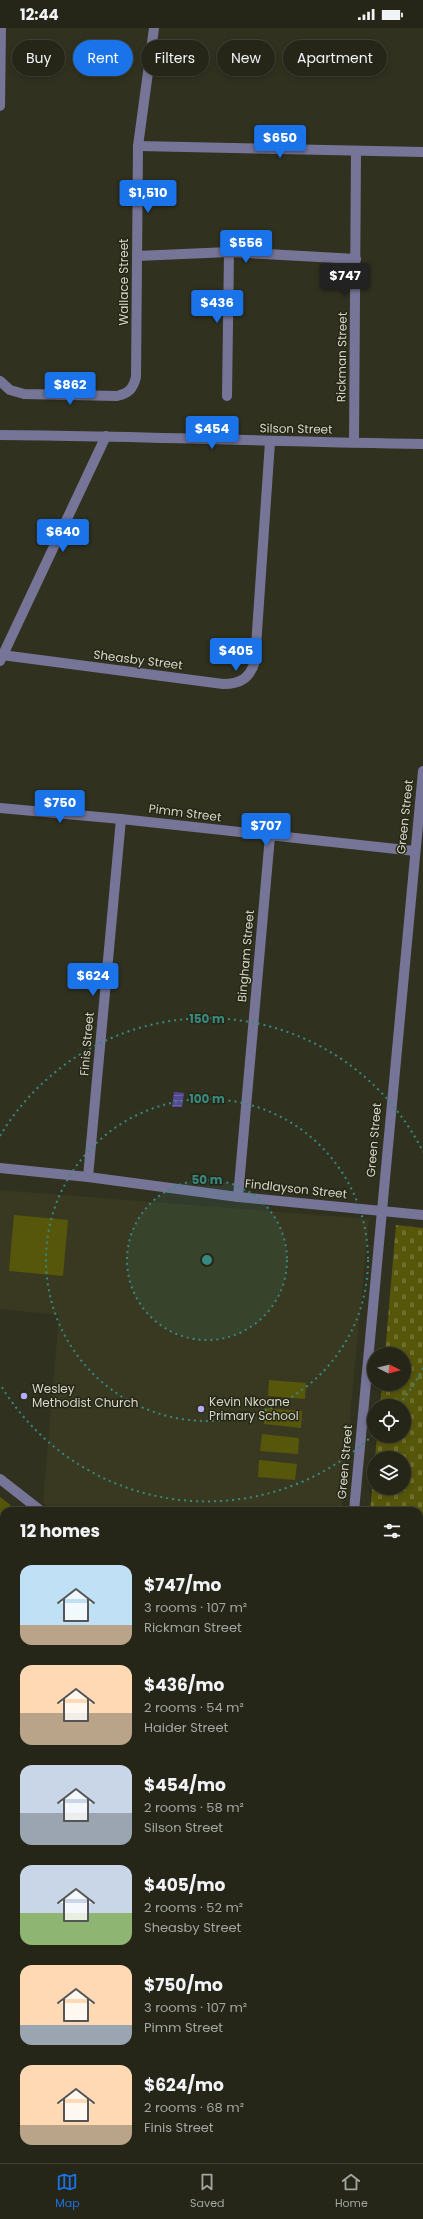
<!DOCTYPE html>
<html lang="en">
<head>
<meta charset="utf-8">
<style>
  :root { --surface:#252518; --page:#313125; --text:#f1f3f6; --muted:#a3a5a2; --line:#424237; --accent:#1a73e8 }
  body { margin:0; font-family:Poppins,sans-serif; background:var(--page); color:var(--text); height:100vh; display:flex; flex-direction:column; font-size:15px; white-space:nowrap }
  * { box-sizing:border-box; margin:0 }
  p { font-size:13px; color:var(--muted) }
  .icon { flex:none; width:22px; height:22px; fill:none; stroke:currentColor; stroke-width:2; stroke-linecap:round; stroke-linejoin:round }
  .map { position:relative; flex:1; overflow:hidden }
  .sheet { position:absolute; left:0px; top:1479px; width:423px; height:656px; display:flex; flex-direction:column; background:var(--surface); border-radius:12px 12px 0 0; box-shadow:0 2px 6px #0003,0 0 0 1px var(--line) }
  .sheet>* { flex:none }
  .guide { position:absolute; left:12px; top:12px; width:399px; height:36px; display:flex; gap:8px }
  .needle { width:26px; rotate:96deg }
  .buttons { position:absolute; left:367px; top:1319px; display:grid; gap:8px }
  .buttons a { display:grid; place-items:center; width:44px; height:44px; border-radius:50%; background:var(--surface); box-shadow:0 2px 6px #0003,0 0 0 1px var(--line); font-size:20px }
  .price { position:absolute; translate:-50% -34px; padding:0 9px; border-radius:4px; background:var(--accent); color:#fff; font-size:13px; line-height:26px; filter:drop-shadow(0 1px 2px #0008) }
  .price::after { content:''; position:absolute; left:50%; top:24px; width:12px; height:9px; margin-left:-6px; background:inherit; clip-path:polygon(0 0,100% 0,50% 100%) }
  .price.on { background:#222; color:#fff }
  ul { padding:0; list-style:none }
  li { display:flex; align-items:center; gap:12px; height:100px; padding:0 20px }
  li span { display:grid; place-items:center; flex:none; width:112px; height:80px; border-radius:12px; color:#555 }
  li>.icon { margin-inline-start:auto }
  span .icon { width:48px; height:48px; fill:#fffc; stroke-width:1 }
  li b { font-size:17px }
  h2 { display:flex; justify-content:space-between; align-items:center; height:48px; padding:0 20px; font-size:17px }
  .tag { padding:0 14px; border-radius:18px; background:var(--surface); box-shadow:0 2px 6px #0003,0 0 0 1px var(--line); font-size:14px; line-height:36px }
  .tag.on { background:var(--accent); color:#fff }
  .status { display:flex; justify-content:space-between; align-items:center; height:28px; padding:0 20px; background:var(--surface); direction:ltr }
  .status svg { height:11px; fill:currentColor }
  .tab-bar { display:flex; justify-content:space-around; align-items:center; height:56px; border-top:1px solid var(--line); background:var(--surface); font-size:11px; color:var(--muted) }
  .tab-bar a { display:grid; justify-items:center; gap:2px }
  .tab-bar .on { color:var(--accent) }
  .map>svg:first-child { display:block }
  .built { fill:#383920 }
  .grass { fill:url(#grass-tufts) }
  .cemetery { fill:url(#cemetery-stones) }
  .pitch { fill:#57570b }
  .water { fill:url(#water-rules) }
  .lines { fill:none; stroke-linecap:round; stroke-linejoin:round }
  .minor { stroke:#767598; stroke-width:10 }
  .ring { fill:none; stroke:#378981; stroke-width:2; stroke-dasharray:2 4 }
  .poi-dot { fill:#b2adf9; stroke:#272716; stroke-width:1.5 }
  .labels { text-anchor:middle; stroke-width:3; stroke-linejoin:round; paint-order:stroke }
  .street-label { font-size:12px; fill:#d6d6cc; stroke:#272716 }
  .poi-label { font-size:12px; fill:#d6d6cc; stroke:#272716; text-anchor:start }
  .centre { fill:#378981; stroke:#272716; stroke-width:2 }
  .ring-label { font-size:12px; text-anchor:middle; font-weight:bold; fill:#378981; stroke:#272716; stroke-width:3; stroke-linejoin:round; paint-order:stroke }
</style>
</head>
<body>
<div class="status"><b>12:44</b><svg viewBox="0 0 49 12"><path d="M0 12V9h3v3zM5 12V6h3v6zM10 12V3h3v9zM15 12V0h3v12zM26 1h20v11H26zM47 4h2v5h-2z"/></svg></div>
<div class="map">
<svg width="423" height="2135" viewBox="0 0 423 2135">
  <defs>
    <pattern id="grass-tufts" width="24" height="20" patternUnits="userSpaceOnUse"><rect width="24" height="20" fill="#57570b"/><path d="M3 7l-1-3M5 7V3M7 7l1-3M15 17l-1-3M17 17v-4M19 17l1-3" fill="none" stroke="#6e6e2d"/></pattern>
    <pattern id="cemetery-stones" width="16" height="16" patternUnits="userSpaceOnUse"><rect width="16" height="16" fill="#57570b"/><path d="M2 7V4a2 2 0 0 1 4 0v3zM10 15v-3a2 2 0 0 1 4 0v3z" fill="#6e6e2d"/></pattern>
    <pattern id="water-rules" width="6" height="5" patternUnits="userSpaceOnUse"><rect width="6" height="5" fill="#534994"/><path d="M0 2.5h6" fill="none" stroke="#6b62a2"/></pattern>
  </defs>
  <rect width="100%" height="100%" fill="#313120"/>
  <polygon class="built" points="0,1162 369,1191 341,1483 55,1483 43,1475 59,1287 0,1281"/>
  <polygon class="grass" points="0,1469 18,1483 4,1483 4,1538 0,1540"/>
  <polygon class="cemetery" points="396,1197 423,1200 423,2135 311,2135 312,2131 419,2131 419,1483 370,1483 374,1443 374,1460 404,1460 404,1430 375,1430 377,1408 404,1408 404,1378 380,1378 382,1356 404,1356 404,1326 385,1326"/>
  <g class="pitch">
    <polygon points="14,1187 68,1192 63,1248 9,1243"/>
    <polygon points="269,1352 306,1355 305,1371 268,1368"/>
    <polygon points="265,1380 302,1383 301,1400 264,1396"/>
    <polygon points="262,1406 299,1410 298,1426 260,1423"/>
    <polygon points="259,1432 297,1436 295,1452 258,1449"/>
  </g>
  <polygon class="water" points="174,1064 184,1065 182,1079 172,1079"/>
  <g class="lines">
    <g class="minor">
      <polyline points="0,78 1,0"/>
      <polyline points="138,118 423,124"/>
      <polyline points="137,228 229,224 356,231"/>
      <path d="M0 353 10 362 24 366 117 368C129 365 133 361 136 349L138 118 154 0"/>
      <polyline points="227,368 229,224"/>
      <path d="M0 407C141 408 282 414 423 416"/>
      <polyline points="354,414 356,124"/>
      <path d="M2 627 223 656C241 656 250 650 255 633L270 414"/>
      <polyline points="0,633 106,408"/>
      <polyline points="0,780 121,791 415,823"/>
      <polyline points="0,1140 88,1149 238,1169 423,1187"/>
      <polyline points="88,1149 121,791"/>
      <polyline points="238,1169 270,808"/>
      <polyline points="0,1451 41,1483"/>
      <polyline points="354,1483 423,743"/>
      <polyline points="0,1546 4,1542"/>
      <polyline points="0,1677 4,1678"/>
      <polyline points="0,1835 4,1836"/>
      <polyline points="0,1956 4,1957"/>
      <polyline points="0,2062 4,2023"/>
      <polyline points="0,2100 4,2101"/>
      <polyline points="300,2135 300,2131"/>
    </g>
  </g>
  <circle cx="207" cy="1232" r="80" fill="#378981" fill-opacity=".12"/>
  <g class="ring">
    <circle cx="207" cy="1232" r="80"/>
    <circle cx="207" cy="1232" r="161"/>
    <path d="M423 1340A241 241 0 0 1 399 1377M373 1407A241 241 0 0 1 0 1356M0 1108A241 241 0 0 1 423 1124"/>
  </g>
  <g class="poi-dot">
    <circle cx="24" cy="1368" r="4"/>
    <circle cx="201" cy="1381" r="4"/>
  </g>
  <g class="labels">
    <g class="street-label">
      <text transform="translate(124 254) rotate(-90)" y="4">Wallace Street</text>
      <text transform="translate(342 329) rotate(-89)" y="4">Rickman Street</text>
      <text transform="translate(296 401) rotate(1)" y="4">Silson Street</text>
      <text transform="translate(138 632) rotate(7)" y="4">Sheasby Street</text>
      <text transform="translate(185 785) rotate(7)" y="4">Pimm Street</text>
      <text transform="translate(405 789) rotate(-84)" y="4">Green Street</text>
      <text transform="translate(246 928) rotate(-85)" y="4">Bingham Street</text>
      <text transform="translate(87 1016) rotate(-85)" y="4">Finis Street</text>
      <text transform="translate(374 1112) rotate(-85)" y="4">Green Street</text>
      <text transform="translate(296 1161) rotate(6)" y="4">Findlayson Street</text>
      <text transform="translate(345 1434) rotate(-85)" y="4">Green Street</text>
    </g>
    <g class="poi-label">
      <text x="32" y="1365">Wesley<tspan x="32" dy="14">Methodist Church</tspan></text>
      <text x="209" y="1378">Kevin Nkoane<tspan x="209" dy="14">Primary School</tspan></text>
    </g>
  </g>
  <circle cx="207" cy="1232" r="6" class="centre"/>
  <g class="ring-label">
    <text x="207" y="995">150 m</text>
    <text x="207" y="1075">100 m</text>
    <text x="207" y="1156">50 m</text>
  </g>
</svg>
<div class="buttons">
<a><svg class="needle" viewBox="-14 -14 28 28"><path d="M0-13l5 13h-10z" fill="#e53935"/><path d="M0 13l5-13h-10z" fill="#a3a5a2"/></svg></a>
<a><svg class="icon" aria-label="locate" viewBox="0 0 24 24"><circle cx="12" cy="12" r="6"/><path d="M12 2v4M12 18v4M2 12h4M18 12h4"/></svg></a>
<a><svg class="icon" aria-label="layers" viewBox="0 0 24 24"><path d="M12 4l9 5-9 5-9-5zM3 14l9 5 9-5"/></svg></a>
</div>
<b class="price" style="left:280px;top:131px">$650</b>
<b class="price" style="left:148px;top:186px">$1,510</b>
<b class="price" style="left:246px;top:236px">$556</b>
<b class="price on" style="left:345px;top:269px">$747</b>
<b class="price" style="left:217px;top:296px">$436</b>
<b class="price" style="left:70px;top:378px">$862</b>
<b class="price" style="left:212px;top:422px">$454</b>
<b class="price" style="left:63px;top:525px">$640</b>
<b class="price" style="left:236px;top:644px">$405</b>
<b class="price" style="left:60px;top:796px">$750</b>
<b class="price" style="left:266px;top:819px">$707</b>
<b class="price" style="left:93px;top:969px">$624</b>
<div class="guide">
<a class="tag">Buy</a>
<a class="tag on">Rent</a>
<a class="tag">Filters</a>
<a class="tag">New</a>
<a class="tag">Apartment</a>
</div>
<section class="sheet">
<h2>12 homes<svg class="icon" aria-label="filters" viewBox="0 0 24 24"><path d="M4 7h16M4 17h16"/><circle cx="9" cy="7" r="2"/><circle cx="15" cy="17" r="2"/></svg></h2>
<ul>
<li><span style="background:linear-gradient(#bfe0f5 75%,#b9a48a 0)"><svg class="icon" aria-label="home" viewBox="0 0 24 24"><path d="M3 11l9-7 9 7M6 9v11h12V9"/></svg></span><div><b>$747/mo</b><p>3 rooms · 107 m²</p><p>Rickman Street</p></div></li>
<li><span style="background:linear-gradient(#ffd9b3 60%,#b9a48a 0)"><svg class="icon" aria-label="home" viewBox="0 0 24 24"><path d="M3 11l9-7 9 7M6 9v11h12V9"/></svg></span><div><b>$436/mo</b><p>2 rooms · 54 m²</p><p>Haider Street</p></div></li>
<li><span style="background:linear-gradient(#c9d6e8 60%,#9aa5b1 0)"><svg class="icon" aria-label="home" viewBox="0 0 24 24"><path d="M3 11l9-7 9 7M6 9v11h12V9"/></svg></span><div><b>$454/mo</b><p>2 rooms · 58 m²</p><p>Silson Street</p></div></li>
<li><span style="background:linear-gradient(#c9d6e8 60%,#8fb573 0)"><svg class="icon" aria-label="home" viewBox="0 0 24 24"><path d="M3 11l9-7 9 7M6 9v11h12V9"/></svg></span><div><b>$405/mo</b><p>2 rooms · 52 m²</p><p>Sheasby Street</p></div></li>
<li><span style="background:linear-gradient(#ffd9b3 75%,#9aa5b1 0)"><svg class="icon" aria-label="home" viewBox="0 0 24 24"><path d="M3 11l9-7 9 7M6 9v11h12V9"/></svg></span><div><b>$750/mo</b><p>3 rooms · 107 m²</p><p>Pimm Street</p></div></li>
<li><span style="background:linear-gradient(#ffd9b3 75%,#b9a48a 0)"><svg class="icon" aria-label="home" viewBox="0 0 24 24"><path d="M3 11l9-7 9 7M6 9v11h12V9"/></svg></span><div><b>$624/mo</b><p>2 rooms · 68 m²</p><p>Finis Street</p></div></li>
</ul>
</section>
</div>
<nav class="tab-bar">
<a class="on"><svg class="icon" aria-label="map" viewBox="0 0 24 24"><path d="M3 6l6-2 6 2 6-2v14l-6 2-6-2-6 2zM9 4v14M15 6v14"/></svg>Map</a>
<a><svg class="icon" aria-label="saved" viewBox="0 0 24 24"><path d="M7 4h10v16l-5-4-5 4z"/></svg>Saved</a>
<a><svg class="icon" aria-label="home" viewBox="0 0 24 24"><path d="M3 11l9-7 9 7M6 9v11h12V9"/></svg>Home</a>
</nav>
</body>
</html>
